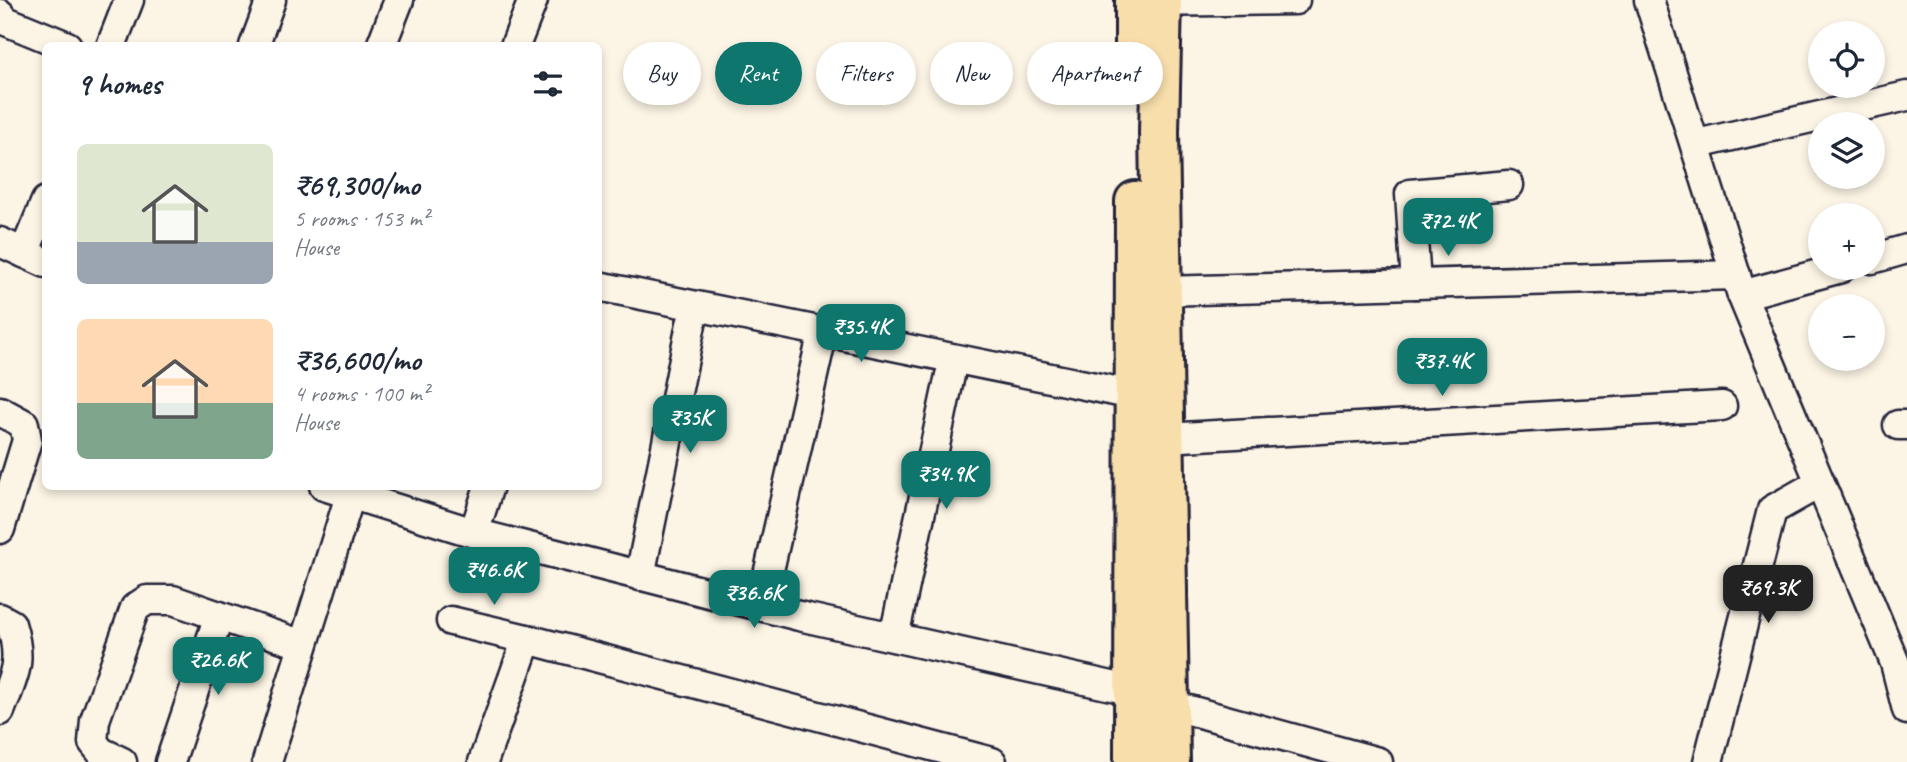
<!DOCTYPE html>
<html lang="en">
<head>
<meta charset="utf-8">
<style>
  :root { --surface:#fff; --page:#f6f6f7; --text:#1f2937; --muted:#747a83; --accent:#0f766e }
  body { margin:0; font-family:Caveat,sans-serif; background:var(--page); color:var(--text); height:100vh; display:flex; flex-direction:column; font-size:26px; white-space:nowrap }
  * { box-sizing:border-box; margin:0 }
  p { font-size:23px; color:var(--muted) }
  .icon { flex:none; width:38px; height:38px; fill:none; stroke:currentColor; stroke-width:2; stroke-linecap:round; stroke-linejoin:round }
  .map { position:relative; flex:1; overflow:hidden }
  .drawer { position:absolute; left:42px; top:42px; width:560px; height:448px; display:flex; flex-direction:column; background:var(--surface); border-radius:10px; box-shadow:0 4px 10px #0003 }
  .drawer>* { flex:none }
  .hud { position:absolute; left:623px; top:42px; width:665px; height:63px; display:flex; gap:14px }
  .controls { position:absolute; left:1808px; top:21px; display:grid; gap:14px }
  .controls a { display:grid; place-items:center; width:77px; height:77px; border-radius:50%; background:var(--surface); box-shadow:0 4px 10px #0003; font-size:35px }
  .price { position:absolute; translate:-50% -60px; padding:0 16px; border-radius:14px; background:var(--accent); color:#fff; font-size:23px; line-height:46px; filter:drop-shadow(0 2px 4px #0008) }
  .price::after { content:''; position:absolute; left:50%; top:42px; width:21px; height:16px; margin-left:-10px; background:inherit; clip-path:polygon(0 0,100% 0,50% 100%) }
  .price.selected { background:#222; color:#fff }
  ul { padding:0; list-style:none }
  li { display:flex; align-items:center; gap:21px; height:175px; padding:0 35px }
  li span { display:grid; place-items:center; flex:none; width:196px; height:140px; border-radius:10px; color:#555 }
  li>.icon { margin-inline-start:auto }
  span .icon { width:84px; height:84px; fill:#fffc; stroke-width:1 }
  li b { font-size:30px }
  h2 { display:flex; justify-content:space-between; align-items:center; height:84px; padding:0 35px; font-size:30px }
  .pill { padding:0 24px; border-radius:32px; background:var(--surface); box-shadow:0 4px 10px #0003; font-size:24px; line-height:63px }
  .pill.selected { background:var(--accent); color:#fff }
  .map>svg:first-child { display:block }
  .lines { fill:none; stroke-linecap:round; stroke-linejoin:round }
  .minor-casing { stroke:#22223b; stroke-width:33 }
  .primary-casing { stroke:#22223b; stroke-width:44 }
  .minor { stroke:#fcf5e5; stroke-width:28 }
  .primary { stroke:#f8deab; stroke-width:38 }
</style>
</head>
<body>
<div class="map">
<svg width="1907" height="762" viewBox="0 0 1907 762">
  <rect width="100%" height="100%" fill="#fcf5e5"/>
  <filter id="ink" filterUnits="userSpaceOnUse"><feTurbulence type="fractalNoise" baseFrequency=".0143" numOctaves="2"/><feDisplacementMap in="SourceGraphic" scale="14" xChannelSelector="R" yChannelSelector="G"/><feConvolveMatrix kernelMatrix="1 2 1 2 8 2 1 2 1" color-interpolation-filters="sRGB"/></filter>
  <g filter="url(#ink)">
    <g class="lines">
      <g class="minor-casing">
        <g id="minor">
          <polyline points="1649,0 1742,295 1895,663 1907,710"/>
          <polyline points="1144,2 1295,0"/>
          <polyline points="0,14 6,21 67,46"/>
          <polyline points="111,46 129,0"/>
          <polyline points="254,46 271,0"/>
          <polyline points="381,46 399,0"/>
          <polyline points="515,46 533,0"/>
          <polyline points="1697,144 1907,96"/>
          <polyline points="0,242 46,263"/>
          <polyline points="24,253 46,201"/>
          <polyline points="1872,259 1907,249"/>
          <polyline points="1416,284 1410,194 1509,185"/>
          <polyline points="598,286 1134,395"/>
          <polyline points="1162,291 1736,275"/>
          <polyline points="1742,295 1841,268"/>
          <polyline points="0,411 24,424 27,440 0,529"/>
          <polyline points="1898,425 1907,425"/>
          <polyline points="1165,438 1722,406"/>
          <polyline points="324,486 474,533"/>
          <polyline points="489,486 474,533 799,616 1134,691 1171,705 1378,762"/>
          <polyline points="640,576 691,324"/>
          <polyline points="761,606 819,349"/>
          <path d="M0 618 11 624C23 663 14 675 0 711"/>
          <polyline points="451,621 527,639"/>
          <polyline points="894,637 950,375"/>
          <polyline points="122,762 101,752 93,742 95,720 135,608 147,600 173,600 303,645"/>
          <polyline points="170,762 219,616"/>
          <polyline points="267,762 353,486"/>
          <polyline points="483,762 527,639 992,762"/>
          <polyline points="1708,762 1772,510 1820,483"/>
        </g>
      </g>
      <g class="primary-casing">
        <g id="primary">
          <polyline points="1135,0 1135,74"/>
          <polyline points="1162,0 1159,132 1170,762"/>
          <polyline points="1134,762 1135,201"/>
        </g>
      </g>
      <use href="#minor" class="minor"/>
      <use href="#primary" class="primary"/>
    </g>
  </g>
</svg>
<div class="controls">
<a><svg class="icon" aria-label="locate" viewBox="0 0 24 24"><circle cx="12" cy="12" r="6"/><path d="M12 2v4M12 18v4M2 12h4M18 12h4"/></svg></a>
<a><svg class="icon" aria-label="layers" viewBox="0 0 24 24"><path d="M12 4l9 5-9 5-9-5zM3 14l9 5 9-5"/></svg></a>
<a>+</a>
<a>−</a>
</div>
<b class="price" style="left:1448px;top:258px">₹72.4K</b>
<b class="price" style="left:861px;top:364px">₹35.4K</b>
<b class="price" style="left:1442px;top:398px">₹37.4K</b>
<b class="price" style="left:690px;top:455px">₹35K</b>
<b class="price" style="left:946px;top:511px">₹34.9K</b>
<b class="price" style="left:494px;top:607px">₹46.6K</b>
<b class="price selected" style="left:1768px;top:625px">₹69.3K</b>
<b class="price" style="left:754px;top:630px">₹36.6K</b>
<b class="price" style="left:218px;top:697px">₹26.6K</b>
<div class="hud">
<a class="pill">Buy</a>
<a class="pill selected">Rent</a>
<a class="pill">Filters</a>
<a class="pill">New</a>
<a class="pill">Apartment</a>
</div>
<section class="drawer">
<h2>9 homes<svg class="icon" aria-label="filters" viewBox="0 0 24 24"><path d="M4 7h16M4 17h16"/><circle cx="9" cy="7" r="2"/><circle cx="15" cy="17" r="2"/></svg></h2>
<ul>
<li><span style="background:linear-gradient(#dfe7d0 70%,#9aa5b1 0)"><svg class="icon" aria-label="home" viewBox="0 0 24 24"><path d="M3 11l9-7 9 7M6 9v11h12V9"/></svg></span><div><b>₹69,300/mo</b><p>5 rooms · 153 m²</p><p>House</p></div></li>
<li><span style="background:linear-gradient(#ffd9b3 60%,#7fa58c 0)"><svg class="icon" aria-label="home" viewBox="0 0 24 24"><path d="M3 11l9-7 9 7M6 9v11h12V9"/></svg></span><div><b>₹36,600/mo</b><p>4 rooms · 100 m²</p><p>House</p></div></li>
</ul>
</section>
</div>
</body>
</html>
